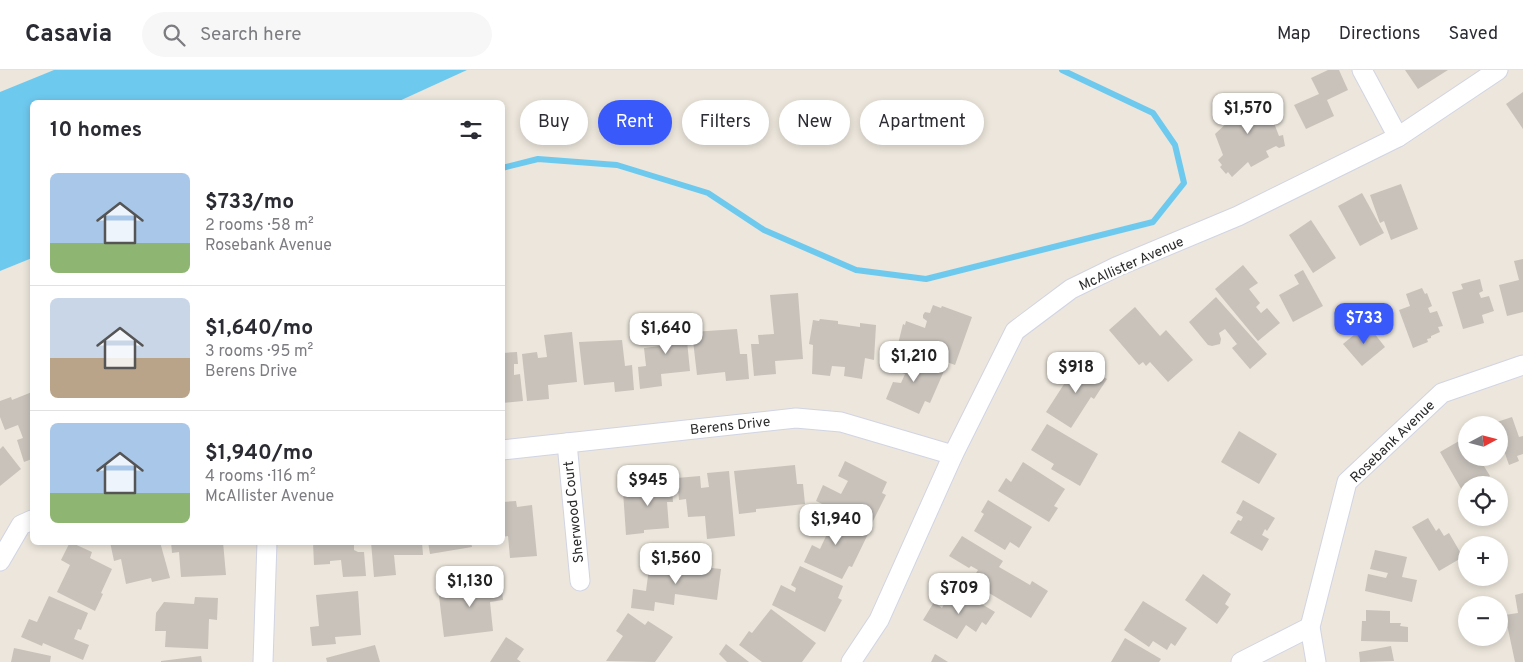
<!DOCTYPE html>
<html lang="en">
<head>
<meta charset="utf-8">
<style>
  :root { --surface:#fff; --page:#f7f7f7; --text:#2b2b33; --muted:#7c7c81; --line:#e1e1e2; --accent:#3a59fa }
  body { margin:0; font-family:Overpass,sans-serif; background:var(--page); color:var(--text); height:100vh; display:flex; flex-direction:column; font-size:19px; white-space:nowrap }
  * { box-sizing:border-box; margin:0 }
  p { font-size:16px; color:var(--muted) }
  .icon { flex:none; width:28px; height:28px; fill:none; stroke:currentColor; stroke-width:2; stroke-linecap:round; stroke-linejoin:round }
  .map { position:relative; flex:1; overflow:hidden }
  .side { position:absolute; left:30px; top:30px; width:475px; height:445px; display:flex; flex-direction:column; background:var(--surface); border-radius:8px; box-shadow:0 2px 8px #0003 }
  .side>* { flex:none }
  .banner { position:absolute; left:520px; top:30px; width:475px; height:45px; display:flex; gap:10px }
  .needle { width:32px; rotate:83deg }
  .tools { position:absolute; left:1458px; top:346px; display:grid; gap:10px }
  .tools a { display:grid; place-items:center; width:50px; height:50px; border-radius:50%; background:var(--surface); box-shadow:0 2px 8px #0003; font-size:25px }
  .price { position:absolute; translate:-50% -42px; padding:0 11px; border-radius:10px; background:#fff; color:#222; font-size:16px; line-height:32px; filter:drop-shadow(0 1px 2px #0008) }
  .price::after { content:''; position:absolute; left:50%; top:30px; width:15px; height:11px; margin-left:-8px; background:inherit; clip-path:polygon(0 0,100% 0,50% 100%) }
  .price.selected { background:var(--accent); color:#fff }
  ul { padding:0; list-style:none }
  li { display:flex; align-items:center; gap:15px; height:125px; padding:0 20px }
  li+li { border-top:1px solid var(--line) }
  li span { display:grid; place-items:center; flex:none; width:140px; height:100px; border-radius:8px; color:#555 }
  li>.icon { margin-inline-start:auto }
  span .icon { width:60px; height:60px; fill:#fffc; stroke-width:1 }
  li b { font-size:21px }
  h2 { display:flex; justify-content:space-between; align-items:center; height:60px; padding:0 20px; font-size:21px }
  .tag { padding:0 18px; border-radius:22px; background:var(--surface); box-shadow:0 2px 8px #0003; font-size:18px; line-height:45px }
  .tag.selected { background:var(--accent); color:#fff }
  header { display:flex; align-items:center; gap:30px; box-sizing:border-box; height:70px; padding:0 25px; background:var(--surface); border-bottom:1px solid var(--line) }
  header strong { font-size:24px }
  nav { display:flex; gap:28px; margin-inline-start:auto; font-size:18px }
  .search { width:350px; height:45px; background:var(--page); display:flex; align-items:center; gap:12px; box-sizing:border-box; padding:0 18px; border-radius:28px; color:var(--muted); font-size:19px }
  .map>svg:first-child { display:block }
  .water { fill:#6ec9ef }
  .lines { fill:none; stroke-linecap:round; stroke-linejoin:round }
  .stream { stroke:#6ec9ef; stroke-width:6 }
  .building { fill:#c8c2bb }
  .street-casing { stroke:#d1d4e3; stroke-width:21 }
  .street { stroke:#fff; stroke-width:19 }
  .labels { text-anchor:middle; stroke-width:5; stroke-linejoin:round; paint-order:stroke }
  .street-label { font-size:14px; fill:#2a2a2a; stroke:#fff }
</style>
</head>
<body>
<header>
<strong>Casavia</strong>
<div class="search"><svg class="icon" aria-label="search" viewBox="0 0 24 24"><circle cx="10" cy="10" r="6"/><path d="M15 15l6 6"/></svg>Search here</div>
<nav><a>Map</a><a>Directions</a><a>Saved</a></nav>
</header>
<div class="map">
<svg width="1523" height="592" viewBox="0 0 1523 592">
  <rect width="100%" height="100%" fill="#ece6dc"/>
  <polygon class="water" points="54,0 467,0 397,32 32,32 32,188 0,201 0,22"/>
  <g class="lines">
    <polyline class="stream" points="502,98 538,89 617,95 708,123 764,160 856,200 926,209 1153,152 1184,113 1175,75 1153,43 1062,0"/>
  </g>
  <g class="building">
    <polygon points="1328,0 1339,0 1348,20 1327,30 1334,46 1306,59 1294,35 1319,24 1311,8"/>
    <polygon points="1405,0 1448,0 1418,19"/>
    <polygon points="1523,22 1523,59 1506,34"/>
    <polygon points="1257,23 1262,24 1266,41 1271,39 1276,52 1274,53 1279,66 1283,65 1285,76 1279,78 1276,76 1266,81 1269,87 1251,97 1248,92 1232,107 1228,102 1226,104 1220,97 1222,95 1218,90 1223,85 1215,64 1230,50 1228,45 1229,41 1238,37 1236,32"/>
    <polygon points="1401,114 1418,159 1391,170 1384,151 1380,153 1370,125"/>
    <polygon points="1362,123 1384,163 1360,176 1338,136"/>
    <polygon points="1311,150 1336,188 1313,203 1289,165"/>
    <polygon points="1523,189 1523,242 1507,246 1499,215 1519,210 1514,191"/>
    <polygon points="1243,195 1258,213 1249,219 1260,233 1256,237 1261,243 1267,238 1280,253 1258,271 1215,219"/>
    <polygon points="1303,200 1323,236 1293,252 1279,225 1299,214 1294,205"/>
    <polygon points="1480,209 1483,221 1479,223 1481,228 1489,226 1494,241 1482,245 1484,253 1463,259 1452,222 1463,219 1461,214"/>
    <polygon points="1422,218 1425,224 1427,223 1432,236 1428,238 1430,243 1437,241 1443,256 1438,257 1440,262 1431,266 1431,268 1427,269 1428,272 1413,278 1399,240 1410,236 1406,224"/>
    <polygon points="798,223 803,289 775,291 776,304 754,306 751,274 759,274 758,265 774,264 770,225"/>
    <polygon points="1216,227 1267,284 1250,299 1232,278 1237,274 1225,259 1219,263 1221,269 1220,274 1212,276 1208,275 1189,252"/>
    <polygon points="933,235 941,238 942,236 972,247 955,295 917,281 918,277 914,276 913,279 898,274 903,254 905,255 906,251 925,258 927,251 923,248 923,245 925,242 930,243"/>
    <polygon points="1135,237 1160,266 1166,260 1193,290 1168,312 1150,292 1146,296 1143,292 1139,295 1109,260"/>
    <polygon points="820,249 838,251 838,254 860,257 860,253 876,255 874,290 865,288 862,309 844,306 845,297 832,296 830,306 812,304 813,275 809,274 813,250 819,251"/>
    <polygon points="685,251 690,301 661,304 662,316 640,319 638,297 646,296 644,278 660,276 658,253"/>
    <polygon points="1367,254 1385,277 1362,296 1343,274"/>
    <polygon points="737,259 740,284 747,284 749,309 726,311 725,302 697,305 692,262"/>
    <polygon points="572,262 577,312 548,315 549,329 527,331 522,284 537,282 538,288 547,287 544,265"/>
    <polygon points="622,270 625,296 632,295 634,320 615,322 614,312 584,315 579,272"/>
    <polygon points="517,282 518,294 514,294 514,305 520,304 523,331 502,333 502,283"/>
    <polygon points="900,282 944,301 930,333 925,331 919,344 886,329 893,312 901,313 905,304 892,299"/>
    <polygon points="1079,291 1107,309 1094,329 1091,327 1071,358 1046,342"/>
    <polygon points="32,322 32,389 24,392 17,370 23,368 18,355 5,360 0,347 0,331 11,327 12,330"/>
    <polygon points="1512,347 1519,367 1523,366 1523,384 1517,386 1519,391 1509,395 1499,366 1499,355 1494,353"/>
    <polygon points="1047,354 1098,384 1080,416 1051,399 1054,394 1031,380"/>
    <polygon points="1239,361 1277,384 1259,414 1221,392"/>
    <polygon points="1466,367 1466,388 1479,388 1490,406 1474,415 1466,415 1466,420 1463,422 1440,382"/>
    <polygon points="3,376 21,399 0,416 0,379"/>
    <polygon points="845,391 887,412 882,423 886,425 870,457 816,431 823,415 841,424 848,411 838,406"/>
    <polygon points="1023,392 1065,419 1054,436 1058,438 1049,452 998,421 1006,408 1011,412"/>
    <polygon points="795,395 797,414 803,414 805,434 756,439 756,442 739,444 734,401"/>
    <polygon points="729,401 735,466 707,469 705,446 688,447 686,429 679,430 677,408 700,406 701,418 709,417 707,403"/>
    <polygon points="671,407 673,432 667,432 669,458 644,460 644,463 626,465 623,421 653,419 652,408"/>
    <polygon points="988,430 1032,457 1019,478 1010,472 1005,480 974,461 984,444 981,442"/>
    <polygon points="1243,430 1275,448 1267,461 1265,459 1262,465 1269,469 1262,481 1230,463 1238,450 1241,451 1243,447 1236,443"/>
    <polygon points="516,431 517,437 532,435 537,486 510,488 508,466 502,467 502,432"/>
    <polygon points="820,442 868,464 852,497 849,496 842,509 804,492 812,475 820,479 827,464 813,458"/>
    <polygon points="1428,448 1436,461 1439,458 1444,466 1449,463 1463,487 1439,501 1412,457"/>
    <polygon points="962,466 1003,491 999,497 1030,515 1032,511 1048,521 1031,548 984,520 982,523 969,514 978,500 971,496 969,498 949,486"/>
    <polygon points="70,472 92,482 90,488 112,499 101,523 103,524 95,541 57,522 70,495 61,490"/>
    <polygon points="110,472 160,472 170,508 152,512 151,508 126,514 121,489 114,491"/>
    <polygon points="171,472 223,472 226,505 181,507 179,482 172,483"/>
    <polygon points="313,472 354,472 354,480 358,482 364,482 366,506 343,507 341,490 330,491 330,494 314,495"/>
    <polygon points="371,472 422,472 423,485 394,485 396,505 374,507"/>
    <polygon points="428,472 471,472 472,477 430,484"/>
    <polygon points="1375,480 1407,487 1402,507 1417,510 1412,532 1365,521 1368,504 1386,508 1388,503 1370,499"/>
    <polygon points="650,491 721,499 717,530 675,524 674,535 655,532 654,541 631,538 633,519 646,521"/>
    <polygon points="800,496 843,516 838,528 842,530 825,562 772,535 781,515 795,522 796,518 791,515"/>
    <polygon points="1203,504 1231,524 1225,534 1229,537 1217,554 1185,530"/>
    <polygon points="481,510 481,512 501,510 503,530 490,532 493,561 444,567 439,526 462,523 460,513"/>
    <polygon points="958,520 995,542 986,555 982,552 976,562 966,555 957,569 923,550 934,532 942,538 947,529 951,531"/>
    <polygon points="358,521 361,565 335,567 336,574 312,576 310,557 319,556 316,525"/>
    <polygon points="1523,523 1523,592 1515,592 1505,545 1518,543 1515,525"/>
    <polygon points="49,526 88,543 81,560 78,559 74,569 89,575 83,590 43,573 42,576 21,567 29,549 37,552"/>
    <polygon points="195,527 218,528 217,550 209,549 208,579 165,577 166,561 155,561 156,543 164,532 194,534"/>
    <polygon points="1143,531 1187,558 1175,576 1171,573 1167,580 1153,571 1149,577 1124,560"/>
    <polygon points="771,539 816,573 802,592 762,592 739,575 749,561 752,563"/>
    <polygon points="1366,540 1390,541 1390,553 1401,553 1400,556 1408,557 1408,572 1361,571 1362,551 1366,551"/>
    <polygon points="628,543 645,555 648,551 673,567 655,592 606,591 623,566 616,561"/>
    <polygon points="506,567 524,579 517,589 521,592 490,592"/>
    <polygon points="1125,568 1161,589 1159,592 1111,592"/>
    <polygon points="726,574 749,592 727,592 719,584"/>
    <polygon points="375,575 380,592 327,592 326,588"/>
    <polygon points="1391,576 1394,591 1360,592 1359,582"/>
    <polygon points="14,578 51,586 50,592 11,592"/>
    <polygon points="935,584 948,592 931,592"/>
    <polygon points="201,586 202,592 161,592 161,591"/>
  </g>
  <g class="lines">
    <g class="street-casing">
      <g id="street">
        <polyline points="1362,0 1398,67"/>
        <polyline points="567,373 580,511"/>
        <polyline points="502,380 796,348 841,352 953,385"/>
        <polyline points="0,491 21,455 32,450"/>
        <polyline points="263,592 267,472"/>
        <polyline points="851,592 879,550 953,385 1015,261 1071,219 1116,197 1238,146 1398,67 1498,0"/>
        <polyline points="1241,592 1310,557"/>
        <polyline points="1316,592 1310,557 1347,412 1442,323 1523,295"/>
      </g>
    </g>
    <use href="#street" class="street"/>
  </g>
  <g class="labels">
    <g class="street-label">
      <text transform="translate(1131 193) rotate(-24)" y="5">McAllister Avenue</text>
      <text transform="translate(730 355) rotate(-6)" y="5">Berens Drive</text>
      <text transform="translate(1392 371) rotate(-44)" y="5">Rosebank Avenue</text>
      <text transform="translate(573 442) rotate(-96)" y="5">Sherwood Court</text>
    </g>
  </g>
</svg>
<div class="tools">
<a><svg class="needle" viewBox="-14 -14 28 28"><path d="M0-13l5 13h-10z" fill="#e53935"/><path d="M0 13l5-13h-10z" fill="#7c7c81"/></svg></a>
<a><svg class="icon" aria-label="locate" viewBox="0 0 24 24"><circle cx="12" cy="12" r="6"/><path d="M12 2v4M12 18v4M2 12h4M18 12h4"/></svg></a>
<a>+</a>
<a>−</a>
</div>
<b class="price" style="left:1248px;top:65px">$1,570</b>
<b class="price selected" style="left:1364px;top:275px">$733</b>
<b class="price" style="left:666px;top:285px">$1,640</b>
<b class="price" style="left:914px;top:313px">$1,210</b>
<b class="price" style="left:1076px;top:324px">$918</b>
<b class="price" style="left:648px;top:437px">$945</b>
<b class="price" style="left:836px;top:476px">$1,940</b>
<b class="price" style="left:676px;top:515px">$1,560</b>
<b class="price" style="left:470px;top:538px">$1,130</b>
<b class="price" style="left:959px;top:545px">$709</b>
<div class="banner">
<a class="tag">Buy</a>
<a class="tag selected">Rent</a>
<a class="tag">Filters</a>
<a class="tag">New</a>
<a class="tag">Apartment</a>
</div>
<section class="side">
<h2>10 homes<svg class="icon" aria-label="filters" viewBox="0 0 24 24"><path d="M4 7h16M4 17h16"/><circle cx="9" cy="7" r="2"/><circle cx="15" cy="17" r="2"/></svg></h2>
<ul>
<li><span style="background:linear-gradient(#a9c7e8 70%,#8fb573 0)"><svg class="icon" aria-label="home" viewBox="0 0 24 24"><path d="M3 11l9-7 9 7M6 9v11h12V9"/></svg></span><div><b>$733/mo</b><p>2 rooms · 58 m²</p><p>Rosebank Avenue</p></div></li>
<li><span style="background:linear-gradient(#c9d6e8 60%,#b9a48a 0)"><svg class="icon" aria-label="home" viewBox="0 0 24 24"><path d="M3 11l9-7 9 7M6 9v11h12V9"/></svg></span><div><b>$1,640/mo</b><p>3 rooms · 95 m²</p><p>Berens Drive</p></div></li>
<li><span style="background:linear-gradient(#a9c7e8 70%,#8fb573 0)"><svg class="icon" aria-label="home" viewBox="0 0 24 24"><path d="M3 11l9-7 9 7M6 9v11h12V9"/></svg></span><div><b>$1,940/mo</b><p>4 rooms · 116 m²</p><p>McAllister Avenue</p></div></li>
</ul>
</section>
</div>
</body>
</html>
